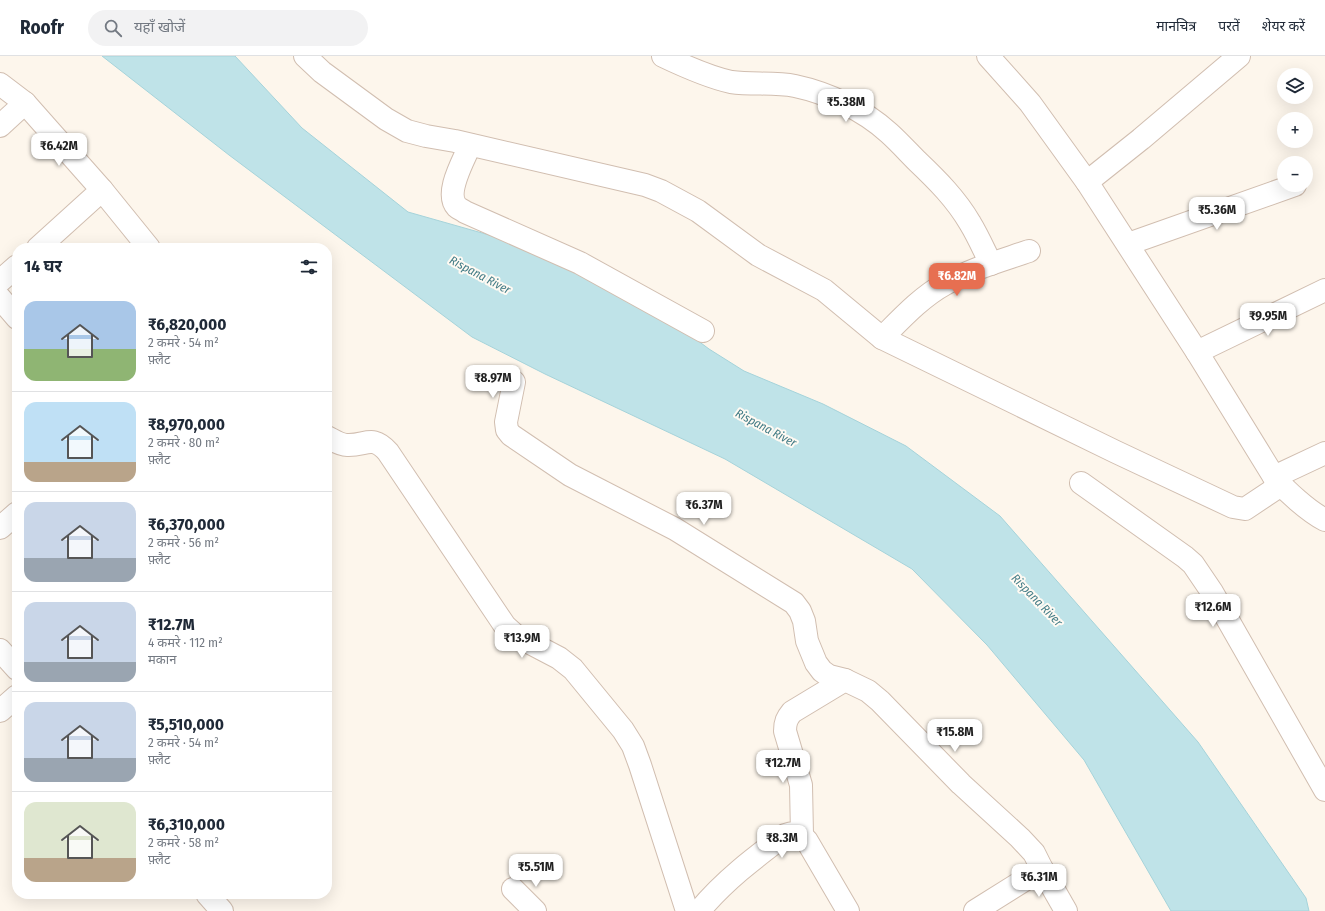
<!DOCTYPE html>
<html lang="hi">
<head>
<meta charset="utf-8">
<style>
  :root { --surface:#fff; --page:#f2f2f3; --text:#1f2937; --muted:#747a83; --line:#e0e1e3; --accent:#e76f51 }
  body { margin:0; font-family:"Fira Sans Condensed","Noto Sans Devanagari",sans-serif; background:var(--page); color:var(--text); height:100vh; display:flex; flex-direction:column; font-size:15px; white-space:nowrap }
  * { box-sizing:border-box; margin:0 }
  p { font-size:13px; color:var(--muted) }
  .icon { flex:none; width:22px; height:22px; fill:none; stroke:currentColor; stroke-width:2; stroke-linecap:round; stroke-linejoin:round }
  .map { position:relative; flex:1; overflow:hidden }
  .side { position:absolute; left:12px; top:187px; width:320px; height:656px; display:flex; flex-direction:column; background:var(--surface); border-radius:16px; box-shadow:0 4px 16px #0002 }
  .side>* { flex:none }
  .controls { position:absolute; left:1277px; top:12px; display:grid; gap:8px }
  .controls a { display:grid; place-items:center; width:36px; height:36px; border-radius:50%; background:var(--surface); box-shadow:0 4px 16px #0002; font-size:20px }
  .price { position:absolute; translate:-50% -34px; padding:0 9px; border-radius:8px; background:#fff; color:#222; font-size:13px; line-height:26px; filter:drop-shadow(0 1px 2px #0008) }
  .price::after { content:''; position:absolute; left:50%; top:24px; width:12px; height:9px; margin-left:-6px; background:inherit; clip-path:polygon(0 0,100% 0,50% 100%) }
  .price.active { background:var(--accent); color:#fff }
  ul { padding:0; list-style:none }
  li { display:flex; align-items:center; gap:12px; height:100px; padding:0 12px }
  li+li { border-top:1px solid var(--line) }
  li span { display:grid; place-items:center; flex:none; width:112px; height:80px; border-radius:12px; color:#555 }
  li>.icon { margin-inline-start:auto }
  span .icon { width:48px; height:48px; fill:#fffc; stroke-width:1 }
  li b { font-size:17px }
  h2 { display:flex; justify-content:space-between; align-items:center; height:48px; padding:0 12px; font-size:17px }
  header { display:flex; align-items:center; gap:24px; box-sizing:border-box; height:56px; padding:0 20px; background:var(--surface); border-bottom:1px solid var(--line) }
  header strong { font-size:19px }
  nav { display:flex; gap:22px; margin-inline-start:auto; font-size:14px }
  .search { width:280px; height:36px; background:var(--page); display:flex; align-items:center; gap:10px; box-sizing:border-box; padding:0 14px; border-radius:22px; color:var(--muted); font-size:15px }
  .map>svg:first-child { display:block }
  .water { fill:#bfe3e8; stroke:#a5d3da }
  .lines { fill:none; stroke-linecap:round; stroke-linejoin:round }
  .minor-casing { stroke:#d1beb0; stroke-width:24 }
  .minor { stroke:#fff; stroke-width:22 }
  .labels { text-anchor:middle; stroke-width:4; stroke-linejoin:round; paint-order:stroke }
  .water-label { font-size:12px; font-style:italic; fill:#437c86; stroke:#fffaf3 }
</style>
</head>
<body>
<header>
<strong>Roofr</strong>
<div class="search"><svg class="icon" aria-label="search" viewBox="0 0 24 24"><circle cx="10" cy="10" r="6"/><path d="M15 15l6 6"/></svg>यहाँ खोजें</div>
<nav><a>मानचित्र</a><a>परतें</a><a>शेयर करें</a></nav>
</header>
<div class="map">
<svg width="1325" height="855" viewBox="0 0 1325 855">
  <rect width="100%" height="100%" fill="#fdf6ec"/>
  <polygon class="water" points="102,0 235,0 302,72 408,156 535,192 681,272 709,293 744,315 823,348 906,390 1000,460 1198,686 1306,842 1309,855 1171,855 1084,704 987,589 912,513 725,403 545,318 472,281 229,99"/>
  <g class="lines">
    <g class="minor-casing">
      <g id="minor">
        <polyline points="305,0 322,16 386,63 407,75 426,80 455,85 645,129 661,135 698,155 758,199 824,234 882,282 1116,396 1233,451 1245,453 1281,429"/>
        <path d="M663 0C684 10 708 21 731 26 752 29 774 26 795 30 828 37 864 54 889 77 899 86 908 96 917 105 937 124 956 143 970 167 978 180 984 194 991 208"/>
        <path d="M988 0 1030 47 1087 126 1197 296 1274 421C1286 435 1308 455 1325 464"/>
        <polyline points="0,28 25,47 102,134 38,192"/>
        <polyline points="0,70 25,47"/>
        <path d="M470 89C464 104 444 137 457 151 459 153 463 154 465 156L580 207 703 275"/>
        <polyline points="1087,126 1141,83 1239,0"/>
        <polyline points="102,134 149,192"/>
        <polyline points="1128,188 1295,129"/>
        <polyline points="0,225 17,210"/>
        <polyline points="0,242 17,262"/>
        <path d="M882 282C901 263 921 241 945 228 971 213 1000 205 1029 195"/>
        <polyline points="1197,296 1325,234"/>
        <polyline points="514,326 506,366 507,374 511,379 570,419 675,473 794,547 800,555 804,565 807,585 816,607 822,615 829,620 845,624"/>
        <path d="M327 381C333 384 340 389 347 389 366 390 372 378 388 396L505 570 515 579 559 602 573 613 623 674 633 690 640 709 687 855"/>
        <polyline points="1274,421 1325,397"/>
        <polyline points="1081,427 1185,501 1193,508 1212,536 1325,734"/>
        <polyline points="0,472 17,457"/>
        <polyline points="0,594 17,613"/>
        <polyline points="0,655 17,640"/>
        <path d="M802 779 801 729 785 675C785 666 787 662 792 656L845 624 868 635 880 645 961 728 1020 782 1034 797 1042 813 975 855"/>
        <polyline points="1042,813 1066,855"/>
        <polyline points="513,833 535,855"/>
        <polyline points="207,838 222,855"/>
        <path d="M699 855C725 824 753 803 785 779 796 775 800 777 807 785L848 855"/>
      </g>
    </g>
    <use href="#minor" class="minor"/>
  </g>
  <g class="labels">
    <g class="water-label">
      <text transform="translate(480 219) rotate(28)" y="4">Rispana River</text>
      <text transform="translate(766 372) rotate(28)" y="4">Rispana River</text>
      <text transform="translate(1037 544) rotate(46)" y="4">Rispana River</text>
    </g>
  </g>
</svg>
<div class="controls">
<a><svg class="icon" aria-label="layers" viewBox="0 0 24 24"><path d="M12 4l9 5-9 5-9-5zM3 14l9 5 9-5"/></svg></a>
<a>+</a>
<a>−</a>
</div>
<b class="price" style="left:846px;top:67px">₹5.38M</b>
<b class="price" style="left:59px;top:111px">₹6.42M</b>
<b class="price" style="left:1217px;top:175px">₹5.36M</b>
<b class="price active" style="left:957px;top:241px">₹6.82M</b>
<b class="price" style="left:1268px;top:281px">₹9.95M</b>
<b class="price" style="left:493px;top:343px">₹8.97M</b>
<b class="price" style="left:704px;top:470px">₹6.37M</b>
<b class="price" style="left:1213px;top:572px">₹12.6M</b>
<b class="price" style="left:522px;top:603px">₹13.9M</b>
<b class="price" style="left:955px;top:697px">₹15.8M</b>
<b class="price" style="left:783px;top:728px">₹12.7M</b>
<b class="price" style="left:782px;top:803px">₹8.3M</b>
<b class="price" style="left:536px;top:832px">₹5.51M</b>
<b class="price" style="left:1039px;top:842px">₹6.31M</b>
<section class="side">
<h2>14 घर<svg class="icon" aria-label="filters" viewBox="0 0 24 24"><path d="M4 7h16M4 17h16"/><circle cx="9" cy="7" r="2"/><circle cx="15" cy="17" r="2"/></svg></h2>
<ul>
<li><span style="background:linear-gradient(#a9c7e8 60%,#8fb573 0)"><svg class="icon" aria-label="home" viewBox="0 0 24 24"><path d="M3 11l9-7 9 7M6 9v11h12V9"/></svg></span><div><b>₹6,820,000</b><p>2 कमरे · 54 m²</p><p>फ़्लैट</p></div></li>
<li><span style="background:linear-gradient(#bfe0f5 75%,#b9a48a 0)"><svg class="icon" aria-label="home" viewBox="0 0 24 24"><path d="M3 11l9-7 9 7M6 9v11h12V9"/></svg></span><div><b>₹8,970,000</b><p>2 कमरे · 80 m²</p><p>फ़्लैट</p></div></li>
<li><span style="background:linear-gradient(#c9d6e8 70%,#9aa5b1 0)"><svg class="icon" aria-label="home" viewBox="0 0 24 24"><path d="M3 11l9-7 9 7M6 9v11h12V9"/></svg></span><div><b>₹6,370,000</b><p>2 कमरे · 56 m²</p><p>फ़्लैट</p></div></li>
<li><span style="background:linear-gradient(#c9d6e8 75%,#9aa5b1 0)"><svg class="icon" aria-label="home" viewBox="0 0 24 24"><path d="M3 11l9-7 9 7M6 9v11h12V9"/></svg></span><div><b>₹12.7M</b><p>4 कमरे · 112 m²</p><p>मकान</p></div></li>
<li><span style="background:linear-gradient(#c9d6e8 70%,#9aa5b1 0)"><svg class="icon" aria-label="home" viewBox="0 0 24 24"><path d="M3 11l9-7 9 7M6 9v11h12V9"/></svg></span><div><b>₹5,510,000</b><p>2 कमरे · 54 m²</p><p>फ़्लैट</p></div></li>
<li><span style="background:linear-gradient(#dfe7d0 70%,#b9a48a 0)"><svg class="icon" aria-label="home" viewBox="0 0 24 24"><path d="M3 11l9-7 9 7M6 9v11h12V9"/></svg></span><div><b>₹6,310,000</b><p>2 कमरे · 58 m²</p><p>फ़्लैट</p></div></li>
</ul>
</section>
</div>
</body>
</html>
